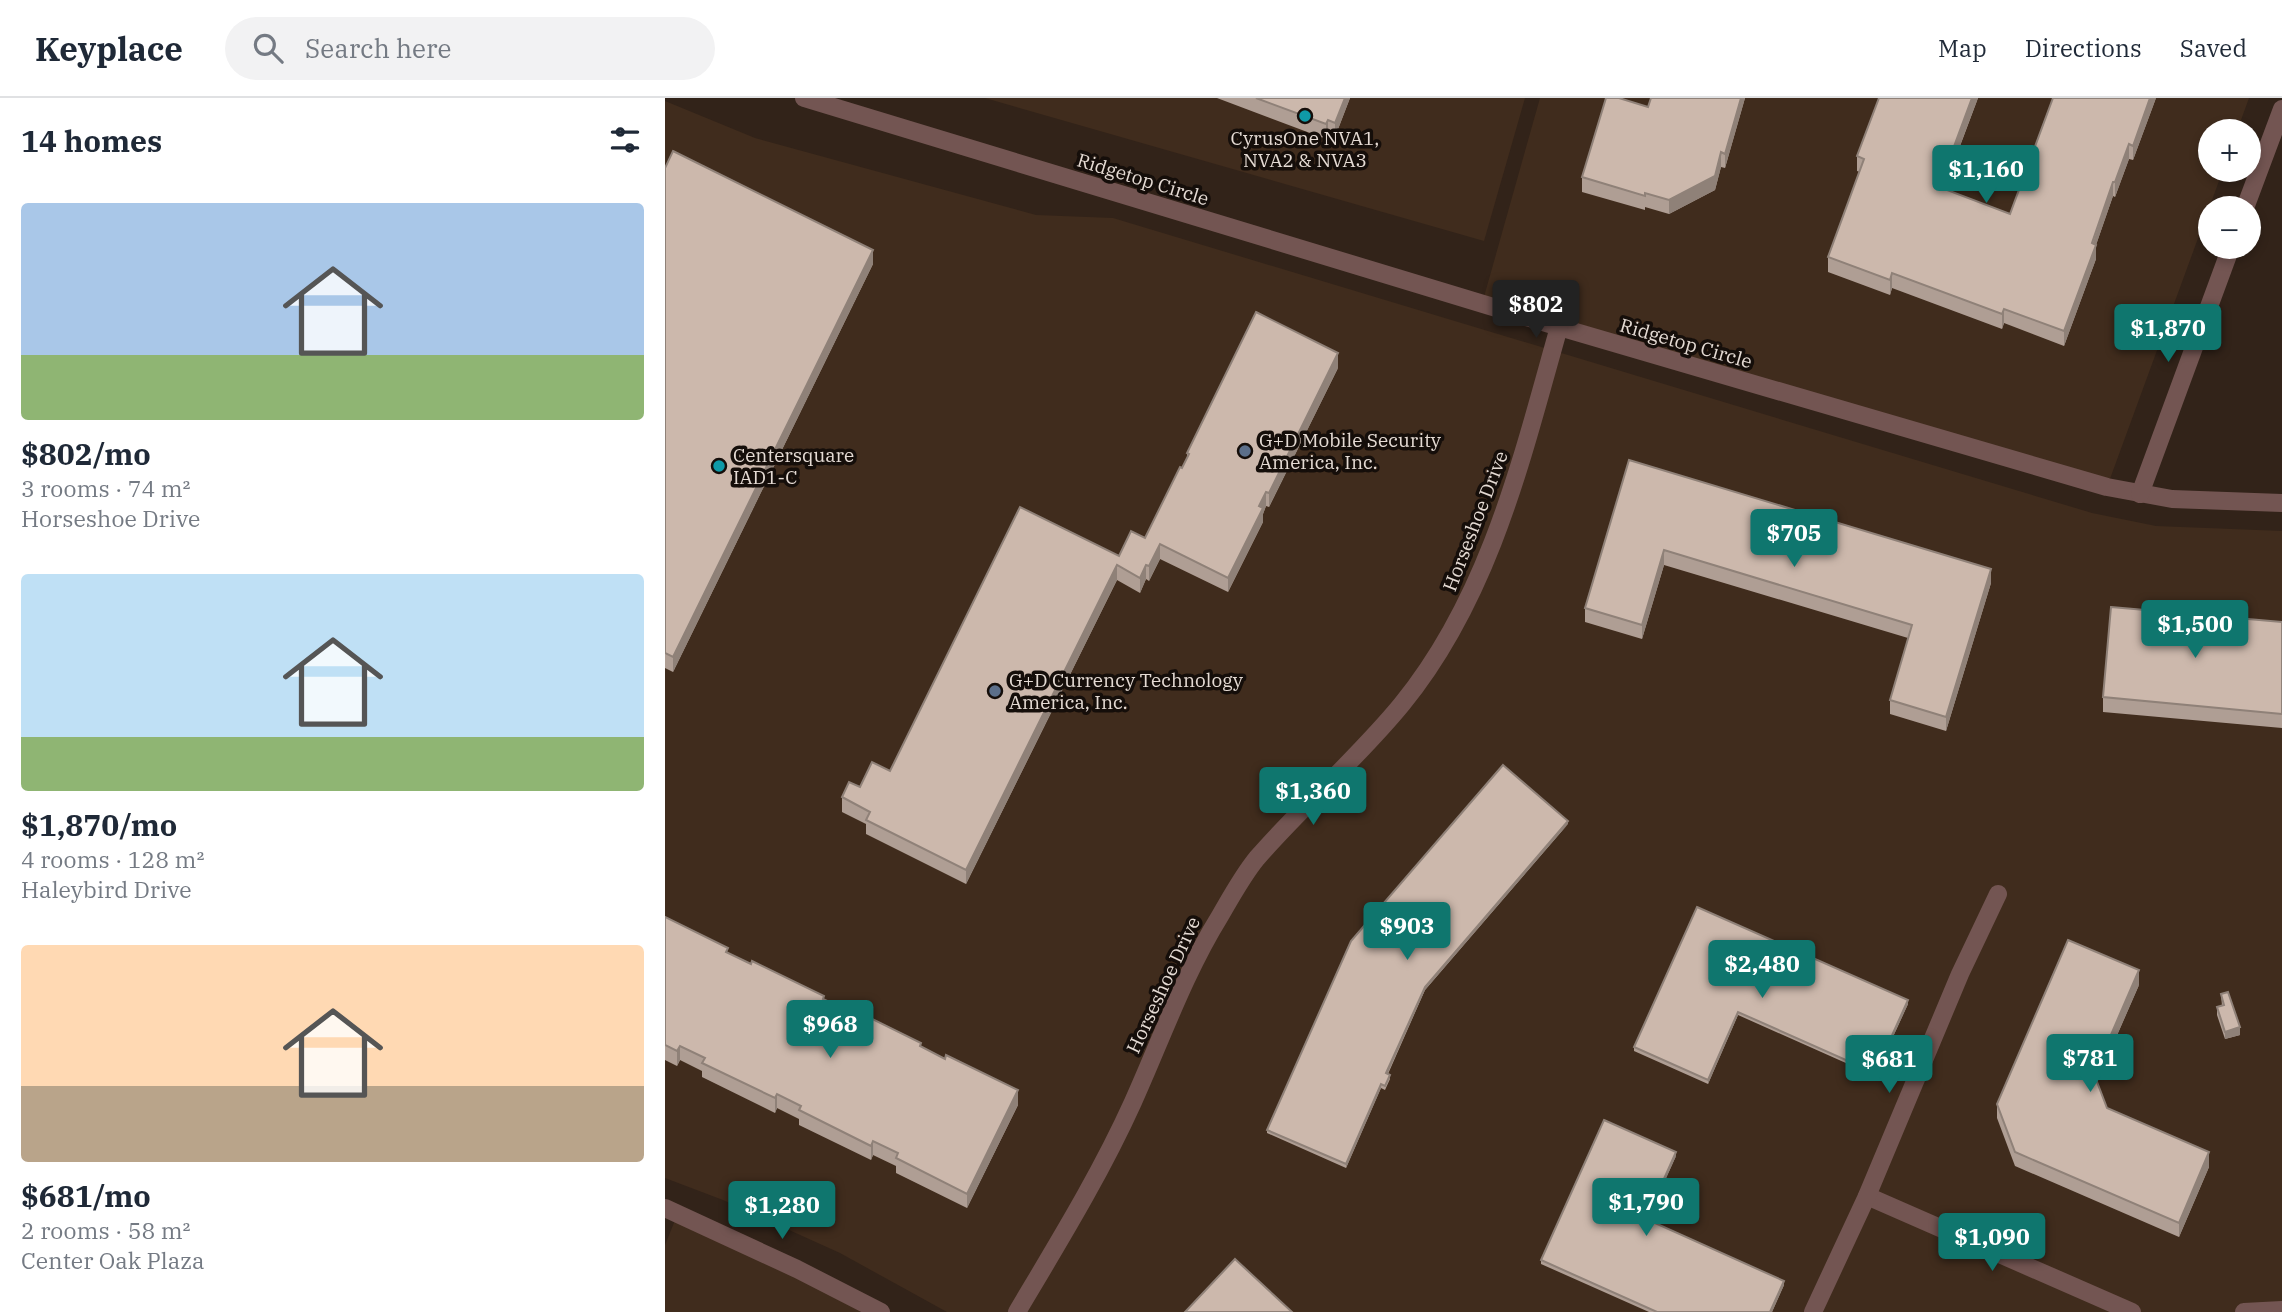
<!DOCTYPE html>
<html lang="en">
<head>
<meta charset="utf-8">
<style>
  :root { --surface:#fff; --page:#f2f2f3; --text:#1f2937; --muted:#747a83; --line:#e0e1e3; --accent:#0f766e }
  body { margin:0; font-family:"IBM Plex Serif",serif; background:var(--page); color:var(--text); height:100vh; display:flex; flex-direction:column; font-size:26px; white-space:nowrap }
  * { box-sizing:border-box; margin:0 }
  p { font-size:23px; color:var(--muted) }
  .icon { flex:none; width:38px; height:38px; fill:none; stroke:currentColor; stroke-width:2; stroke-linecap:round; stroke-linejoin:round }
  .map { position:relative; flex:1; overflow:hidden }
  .panel { display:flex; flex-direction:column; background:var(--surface); width:665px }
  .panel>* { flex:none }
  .buttons { position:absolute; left:1533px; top:21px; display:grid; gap:14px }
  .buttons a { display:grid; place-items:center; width:63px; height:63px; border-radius:50%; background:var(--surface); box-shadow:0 4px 10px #0003; font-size:35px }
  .price { position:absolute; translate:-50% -60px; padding:0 16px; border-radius:7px; background:var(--accent); color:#fff; font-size:23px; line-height:46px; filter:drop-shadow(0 2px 4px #0008) }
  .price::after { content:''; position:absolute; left:50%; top:42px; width:21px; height:16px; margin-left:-10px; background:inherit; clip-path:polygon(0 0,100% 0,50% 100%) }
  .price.on { background:#222; color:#fff }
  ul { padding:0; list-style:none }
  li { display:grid; align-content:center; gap:14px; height:371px; padding:0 21px }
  li span { display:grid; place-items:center; height:217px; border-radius:7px; color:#555 }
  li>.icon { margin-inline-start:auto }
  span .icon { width:126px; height:126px; fill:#fffc; stroke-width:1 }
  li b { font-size:30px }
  h2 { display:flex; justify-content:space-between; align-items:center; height:84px; padding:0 21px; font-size:30px }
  header { display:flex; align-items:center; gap:42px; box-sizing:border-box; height:98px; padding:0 35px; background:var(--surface); border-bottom:2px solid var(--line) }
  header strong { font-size:33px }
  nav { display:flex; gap:38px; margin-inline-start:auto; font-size:24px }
  .search { width:490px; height:63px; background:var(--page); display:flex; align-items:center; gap:18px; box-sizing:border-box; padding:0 24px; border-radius:38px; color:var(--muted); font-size:26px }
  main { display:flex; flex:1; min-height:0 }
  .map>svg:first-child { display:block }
  .built { fill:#402c1d }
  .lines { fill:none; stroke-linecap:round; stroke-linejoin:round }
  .minor { stroke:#735552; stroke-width:18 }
  .wall { fill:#af9e94 }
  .shaded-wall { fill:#8f8178 }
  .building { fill:#ccb8ac; stroke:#8f8178; stroke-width:2 }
  .culture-dot { fill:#0f9aa8; stroke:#150e0a; stroke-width:2.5 }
  .service-dot { fill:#5c6f8a; stroke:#150e0a; stroke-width:2.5 }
  .labels { text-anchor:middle; stroke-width:7; stroke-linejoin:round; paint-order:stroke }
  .poi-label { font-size:19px; fill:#e5dbd4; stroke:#150e0a; text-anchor:start }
  .street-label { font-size:19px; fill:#e5dbd4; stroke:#150e0a }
</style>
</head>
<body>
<header>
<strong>Keyplace</strong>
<div class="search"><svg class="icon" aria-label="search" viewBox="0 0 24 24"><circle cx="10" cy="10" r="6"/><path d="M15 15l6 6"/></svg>Search here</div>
<nav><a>Map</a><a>Directions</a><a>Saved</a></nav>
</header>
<main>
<section class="panel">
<h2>14 homes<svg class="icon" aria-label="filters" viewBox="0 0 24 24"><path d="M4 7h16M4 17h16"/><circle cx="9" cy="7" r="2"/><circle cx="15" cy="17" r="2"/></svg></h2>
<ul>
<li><span style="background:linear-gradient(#a9c7e8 70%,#8fb573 0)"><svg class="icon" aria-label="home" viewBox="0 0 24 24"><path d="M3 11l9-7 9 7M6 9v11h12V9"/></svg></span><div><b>$802/mo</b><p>3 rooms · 74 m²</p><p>Horseshoe Drive</p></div></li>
<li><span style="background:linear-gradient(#bfe0f5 75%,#8fb573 0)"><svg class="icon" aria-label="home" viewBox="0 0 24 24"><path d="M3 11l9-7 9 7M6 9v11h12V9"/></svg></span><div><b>$1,870/mo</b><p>4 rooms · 128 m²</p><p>Haleybird Drive</p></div></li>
<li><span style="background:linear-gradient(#ffd9b3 65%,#b9a48a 0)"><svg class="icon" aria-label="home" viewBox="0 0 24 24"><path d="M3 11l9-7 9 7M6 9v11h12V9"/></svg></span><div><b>$681/mo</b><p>2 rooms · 58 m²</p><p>Center Oak Plaza</p></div></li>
</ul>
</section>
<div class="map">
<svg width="1617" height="1214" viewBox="0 0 1617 1214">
  <rect width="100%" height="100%" fill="#322319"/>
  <g class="built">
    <polygon points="320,0 860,0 819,143"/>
    <polygon points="875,0 1584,0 1572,33 1545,33 1545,72 1558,72 1442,389 817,206"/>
    <polygon points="0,3 90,40 371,117 448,120 1427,415 1491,428 1617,433 1617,1214 282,1214 175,1155 58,1102 0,1080"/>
    <polygon points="13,1115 216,1214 0,1214 0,1147"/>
  </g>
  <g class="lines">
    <g class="minor">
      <polyline points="139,0 894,229 1442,389 1507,401 1617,405"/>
      <polyline points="1580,110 1617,11"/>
      <polyline points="1475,396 1566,149"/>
      <polyline points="1202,1098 1467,1214"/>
      <polyline points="0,1110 132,1171 216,1214"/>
      <path d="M352 1214C393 1145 435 1077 468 1004 496 942 519 876 555 818 566 799 578 777 592 760 638 707 692 661 737 606 825 498 857 360 894 229"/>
      <polyline points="1148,1214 1202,1098 1295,876 1333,796"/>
      <polyline points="1579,1214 1617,1212"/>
    </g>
  </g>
  <g class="wall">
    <polygon points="552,0 685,0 670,39 663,37 661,41"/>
    <polygon points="1080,0 1060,70 1056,69 1050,92 1004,116 980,109 980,112 917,94 917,79 983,9"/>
    <polygon points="1214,0 1313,0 1279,91 1345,116 1491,0 1468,62 1464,61 1450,99 1448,98 1431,147 1431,161 1399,248 1339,225 1337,231 1227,190 1225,197 1163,174 1163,159 1195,74 1192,73 1192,58"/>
    <polygon points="0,70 208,166 8,574 0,570"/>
    <polygon points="673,270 604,409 601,408 598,416 598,424 563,494 495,461 484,483 481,481 475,495 452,482 301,786 201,736 201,726 177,714 177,699 225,673 454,458 480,440 522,361 522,355"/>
    <polygon points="964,362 1326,485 1281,633 1225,616 1225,602 1243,540 999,467 977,541 920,524 920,510"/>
    <polygon points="1617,524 1617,630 1438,614 1438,599"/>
    <polygon points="903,726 760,892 723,976 725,981 720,992 716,990 681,1070 602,1035 602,1032"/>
    <polygon points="1032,809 1243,906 1210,978 1073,917 1043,986 969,953 969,949"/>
    <polygon points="0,819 63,855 256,949 353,1007 302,1110 231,1075 231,1068 208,1057 206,1062 134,1027 134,1021 112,1010 110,1015 37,979 37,973 15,962 12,968 0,962"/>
    <polygon points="1474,887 1432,983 1442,1010 1544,1069 1514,1139 1350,1068 1332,1020 1332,1006"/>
    <polygon points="1556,896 1575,937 1560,941 1552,917 1552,909 1557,908"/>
    <polygon points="1011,1058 982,1122 1119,1187 1107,1214 984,1214 876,1166 876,1162"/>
  </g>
  <g class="shaded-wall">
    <polygon points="680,0 685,0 670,39 670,25"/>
    <polygon points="1076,0 1080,0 1060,70 1060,56"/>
    <polygon points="1307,0 1313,0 1274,103 1274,89"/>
    <polygon points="1485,0 1491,0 1468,62 1468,48"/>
    <polygon points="663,22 663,37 661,41 661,26"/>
    <polygon points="1464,46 1464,61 1450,99 1450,84"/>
    <polygon points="1056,54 1056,69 1050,92 1004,116 1004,102"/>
    <polygon points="1448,84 1448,98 1431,147 1431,161 1399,248 1399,233"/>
    <polygon points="208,152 208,166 8,574 8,559"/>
    <polygon points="1227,175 1227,190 1225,197 1225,182"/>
    <polygon points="1339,211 1339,225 1337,231 1337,216"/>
    <polygon points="673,255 673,270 604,409 604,395"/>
    <polygon points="601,394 601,408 598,416 598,424 563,494 563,480"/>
    <polygon points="495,446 495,461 484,483 484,468"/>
    <polygon points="999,452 999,467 977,541 977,527"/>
    <polygon points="452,467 452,482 301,786 301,772"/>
    <polygon points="481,467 481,481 475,495 475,480"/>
    <polygon points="1326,471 1326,485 1281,633 1281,619"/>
    <polygon points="903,723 903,726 760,892 721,979 721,975 760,889"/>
    <polygon points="1474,872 1474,887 1429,990 1429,976"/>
    <polygon points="1243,902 1243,906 1210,978 1210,975"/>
    <polygon points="1073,914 1073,917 1043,986 1043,982"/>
    <polygon points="1575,929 1575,937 1560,941 1560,934"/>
    <polygon points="15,948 15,962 12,968 12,953"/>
    <polygon points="716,986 716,990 681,1070 681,1066"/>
    <polygon points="353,992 353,1007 302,1110 302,1096"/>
    <polygon points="112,996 112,1010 110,1015 110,1000"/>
    <polygon points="208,1043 208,1057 206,1062 206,1048"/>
    <polygon points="1011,1054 1011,1058 981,1125 981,1121"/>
    <polygon points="1544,1054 1544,1069 1514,1139 1514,1125"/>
    <polygon points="1119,1183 1119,1187 1107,1214 1105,1214"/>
  </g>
  <g class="building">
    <polygon points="591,0 680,0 670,25 663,22 661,26"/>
    <polygon points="941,0 954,0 983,9 986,0 1076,0 1060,56 1056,54 1050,78 1004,102 980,95 980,98 917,79"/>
    <polygon points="1214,0 1307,0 1274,89 1345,116 1388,0 1485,0 1468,48 1464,46 1450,84 1448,84 1427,145 1431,147 1399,233 1339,211 1337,216 1227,175 1225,182 1163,159 1199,61 1192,58"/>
    <polygon points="8,53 208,152 8,559 0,555 0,70"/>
    <polygon points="591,214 673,255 604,395 601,394 594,408 598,410 563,480 495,446 484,468 481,467 475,480 452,467 301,772 201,722 205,714 177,699 184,684 195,689 207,664 225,673 355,409 454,458 466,433 480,440 515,369 517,370 524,356 522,355"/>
    <polygon points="964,362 1326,471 1281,619 1225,602 1247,527 999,452 977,527 920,510"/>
    <polygon points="1446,509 1617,524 1617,616 1438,599"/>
    <polygon points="838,667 903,723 760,889 721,975 725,977 720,988 716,986 681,1066 602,1032 686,843"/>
    <polygon points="1032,809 1243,902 1210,975 1073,914 1043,982 969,949"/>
    <polygon points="0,819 63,850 61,854 86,866 87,863 159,898 158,901 183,913 185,910 256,945 255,948 280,961 281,957 353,992 302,1096 231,1060 233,1055 208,1043 206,1048 134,1012 136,1008 112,996 110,1000 37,965 40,960 15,948 12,953 0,947"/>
    <polygon points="1403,842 1474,872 1429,976 1442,1010 1544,1054 1514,1125 1350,1054 1332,1006"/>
    <polygon points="1563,894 1575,929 1560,934 1552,909 1559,907 1556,896"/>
    <polygon points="939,1022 1011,1054 981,1121 1119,1183 1105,1214 992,1214 876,1162"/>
    <polygon points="570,1161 627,1214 520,1214"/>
  </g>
  <g class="culture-dot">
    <circle cx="640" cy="18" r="7"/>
    <circle cx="54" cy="368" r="7"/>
  </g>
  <g class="service-dot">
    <circle cx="580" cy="353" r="7"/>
    <circle cx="330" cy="593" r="7"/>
  </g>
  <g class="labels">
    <g class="poi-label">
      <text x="640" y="47" text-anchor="middle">CyrusOne NVA1,<tspan x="640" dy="22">NVA2 &amp; NVA3</tspan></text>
      <text x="594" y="349">G+D Mobile Security<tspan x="594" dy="22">America, Inc.</tspan></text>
      <text x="68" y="364">Centersquare<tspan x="68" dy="22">IAD1-C</tspan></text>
      <text x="344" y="589">G+D Currency Technology<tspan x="344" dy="22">America, Inc.</tspan></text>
    </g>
    <g class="street-label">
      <text transform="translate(478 81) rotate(17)" y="7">Ridgetop Circle</text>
      <text transform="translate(1021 245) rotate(16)" y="7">Ridgetop Circle</text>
      <text transform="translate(810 423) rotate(-69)" y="7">Horseshoe Drive</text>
      <text transform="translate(498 887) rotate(-65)" y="7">Horseshoe Drive</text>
    </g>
  </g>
</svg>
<div class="buttons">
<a>+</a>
<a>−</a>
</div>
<b class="price" style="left:1321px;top:107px">$1,160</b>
<b class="price on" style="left:871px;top:242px">$802</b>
<b class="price" style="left:1503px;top:266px">$1,870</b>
<b class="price" style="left:1129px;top:471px">$705</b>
<b class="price" style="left:1530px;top:562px">$1,500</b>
<b class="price" style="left:648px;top:729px">$1,360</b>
<b class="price" style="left:742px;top:864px">$903</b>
<b class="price" style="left:1097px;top:902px">$2,480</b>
<b class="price" style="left:165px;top:962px">$968</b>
<b class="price" style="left:1425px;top:996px">$781</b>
<b class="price" style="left:1224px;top:997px">$681</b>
<b class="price" style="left:981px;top:1140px">$1,790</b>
<b class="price" style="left:117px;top:1143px">$1,280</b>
<b class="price" style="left:1327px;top:1175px">$1,090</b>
</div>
</main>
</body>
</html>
